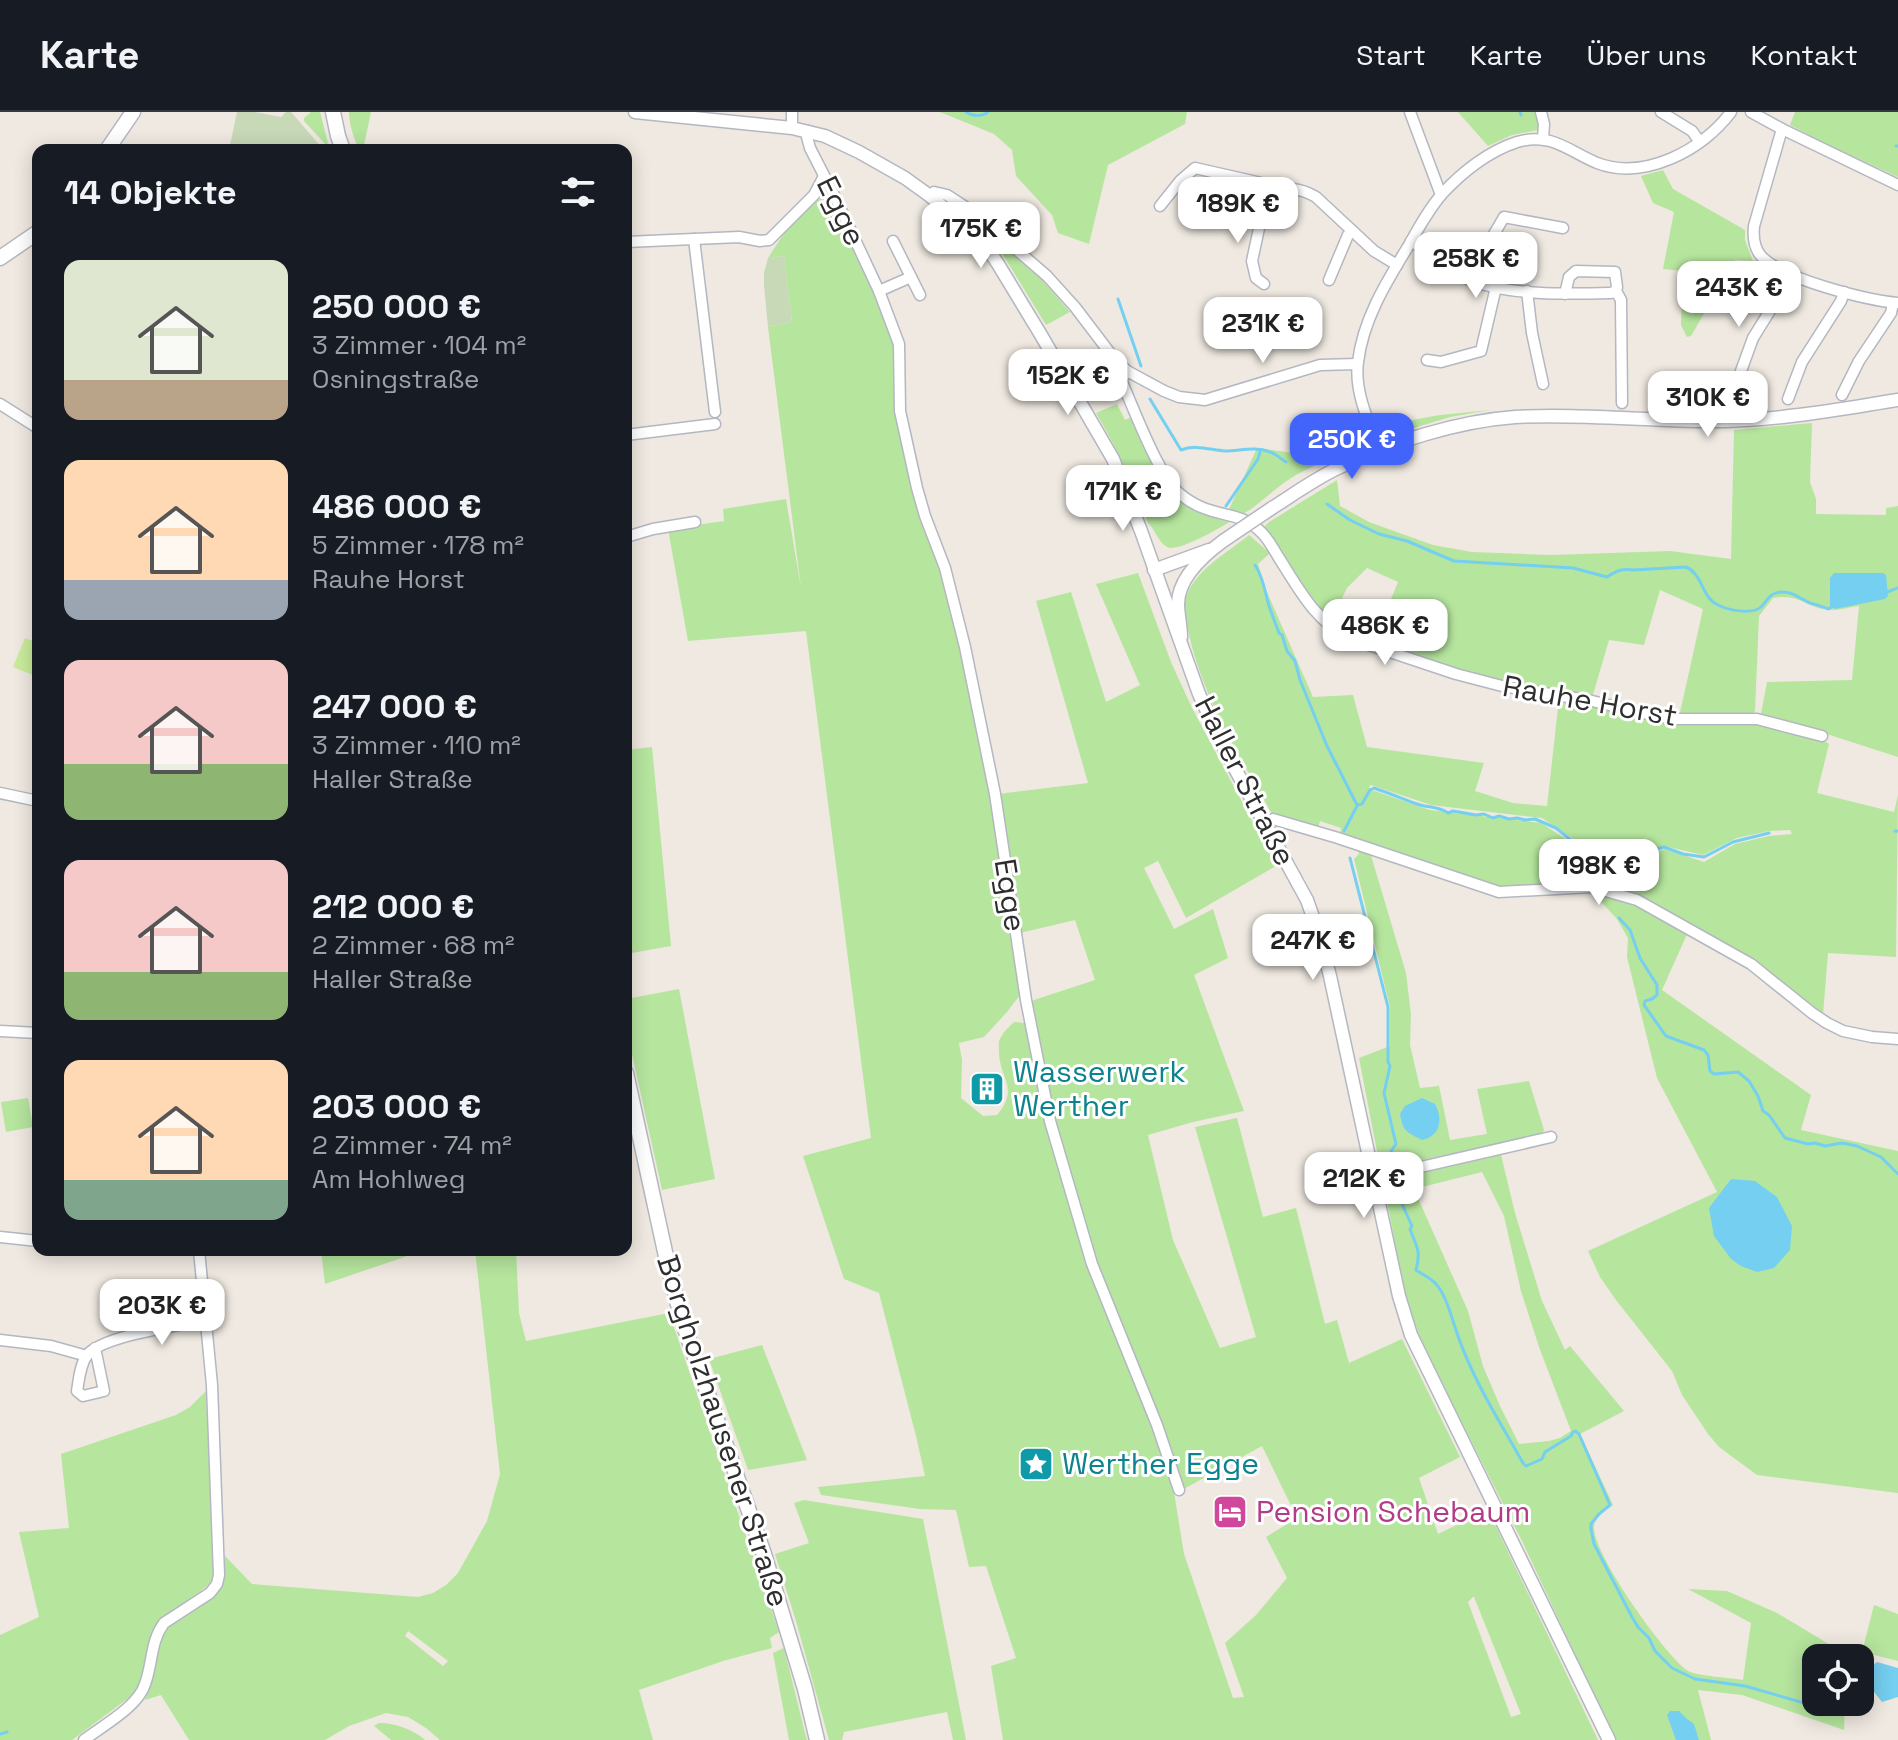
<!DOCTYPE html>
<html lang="de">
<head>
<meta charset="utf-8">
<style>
  :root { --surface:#171b24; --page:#242831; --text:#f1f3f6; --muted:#9ea1a6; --line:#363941; --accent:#4264fb }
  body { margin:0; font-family:"Space Grotesk",sans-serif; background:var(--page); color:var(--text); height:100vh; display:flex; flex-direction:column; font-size:30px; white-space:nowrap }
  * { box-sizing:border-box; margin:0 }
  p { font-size:26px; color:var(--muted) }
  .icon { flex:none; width:44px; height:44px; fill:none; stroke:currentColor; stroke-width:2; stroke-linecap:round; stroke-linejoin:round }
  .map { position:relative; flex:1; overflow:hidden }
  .side { position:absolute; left:32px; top:32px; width:600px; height:1112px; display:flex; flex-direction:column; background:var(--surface); border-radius:16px; box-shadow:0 4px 20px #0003 }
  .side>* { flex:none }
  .fabs { position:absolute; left:1802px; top:1532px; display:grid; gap:16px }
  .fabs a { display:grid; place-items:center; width:72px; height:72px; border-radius:16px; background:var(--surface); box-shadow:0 4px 20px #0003; font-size:40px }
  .price { position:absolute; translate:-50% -68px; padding:0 18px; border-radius:16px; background:#fff; color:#222; font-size:26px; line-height:52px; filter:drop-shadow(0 2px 4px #0008) }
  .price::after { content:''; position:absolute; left:50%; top:48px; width:24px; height:18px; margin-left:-12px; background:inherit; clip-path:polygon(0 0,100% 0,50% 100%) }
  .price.current { background:var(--accent); color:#fff }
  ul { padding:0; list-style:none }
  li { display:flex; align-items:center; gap:24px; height:200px; padding:0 32px }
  li span { display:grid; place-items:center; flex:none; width:224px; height:160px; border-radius:16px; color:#555 }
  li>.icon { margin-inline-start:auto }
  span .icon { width:96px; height:96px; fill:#fffc; stroke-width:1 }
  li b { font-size:34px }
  h2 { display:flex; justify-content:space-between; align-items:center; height:96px; padding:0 32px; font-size:34px }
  header { display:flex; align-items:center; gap:48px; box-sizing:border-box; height:112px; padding:0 40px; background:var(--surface); border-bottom:2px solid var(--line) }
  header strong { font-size:38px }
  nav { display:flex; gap:44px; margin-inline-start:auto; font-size:28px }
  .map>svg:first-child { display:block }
  .green { fill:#b6e59e; fill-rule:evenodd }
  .cemetery { fill:#c8d9b8 }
  .pitch { fill:#c9ec9a }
  .water { fill:#75cff0 }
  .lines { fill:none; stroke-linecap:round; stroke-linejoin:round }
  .stream { stroke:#75cff0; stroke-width:3 }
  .minor-casing { stroke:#b4b7c1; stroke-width:13 }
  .tertiary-casing { stroke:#b4b7c1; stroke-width:15 }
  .secondary-casing { stroke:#b4b7c1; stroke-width:17 }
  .minor { stroke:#fff; stroke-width:10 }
  .tertiary { stroke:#fff; stroke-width:12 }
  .secondary { stroke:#fff; stroke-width:14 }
  .tertiary-bridge-casing { stroke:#b4b7c1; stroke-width:15; stroke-linecap:butt }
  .tertiary-bridge { stroke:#fff; stroke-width:12 }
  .labels { text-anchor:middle; stroke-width:6; stroke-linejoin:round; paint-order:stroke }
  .street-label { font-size:30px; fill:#2e2e2e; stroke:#fff }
  .culture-label { font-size:30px; fill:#0d838f; stroke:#fff; text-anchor:start }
  .hotel-label { font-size:30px; fill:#b23c85; stroke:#fff; text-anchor:start }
</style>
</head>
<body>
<header>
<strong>Karte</strong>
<nav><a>Start</a><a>Karte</a><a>Über uns</a><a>Kontakt</a></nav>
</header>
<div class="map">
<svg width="1898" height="1628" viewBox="0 0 1898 1628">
  <rect width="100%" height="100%" fill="#efe9e1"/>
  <g class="green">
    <polygon points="311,0 320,0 328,31 326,33 304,9 304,6"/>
    <path d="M349 0H371L363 38H359C354 26 349 13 349 0Z"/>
    <polygon points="940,0 1187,0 1185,12 1108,53 1089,132 1058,121 1052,103 1016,64 1012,38 994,22"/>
    <polygon points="1458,0 1537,0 1541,14 1538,18 1512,23 1488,34"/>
    <polygon points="1795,0 1898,0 1898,65 1820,29 1790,13"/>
    <polygon points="1663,58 1673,77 1745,118 1745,128 1753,149 1735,148 1691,224 1687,225 1681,213 1683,159 1663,157 1674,100 1653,91 1641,64"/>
    <path d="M825 85 836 96 874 180 894 232 896 298 912 379 940 457 961 536 990 683 1020 883 1007 900 984 925 959 931 962 948 961 986 983 1004 997 1003C1021 974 998 967 999 937 999 932 998 930 1001 925 1004 919 1009 915 1014 910L1027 911 1088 1152 1152 1317 1174 1380 1184 1442 1233 1586 1244 1585 1225 1531 1256 1503 1287 1466 1266 1425 1297 1406 1262 1334 1182 1378 1096 1150 1054 1009 1031 889 1095 868 1075 808 1020 821 998 682 1088 671 1036 489 1071 480 1106 590 1140 573 1096 472 1138 461 1171 550 1192 596 1276 754 1186 806 1158 749 1144 756 1174 817 1213 797 1228 846 1194 863 1244 999 1193 1010 1148 1023 1173 1128 1220 1236 1256 1225 1195 1015 1237 1006 1263 1105 1296 1096 1325 1212 1337 1208 1349 1251 1402 1227 1460 1345 1419 1366 1438 1422 1488 1398 1598 1628H1003L991 1554 1016 1546 986 1454 969 1455 956 1398 920 1397 821 1383 818 1375 925 1364 916 1324 879 1181 844 1167 803 1044 871 1026 806 519 688 529 668 417 724 409 723 397 786 387 801 476 768 215 792 210 784 144 768 146C783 124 798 94 825 85ZM1473 1485H1474L1521 1602 1511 1605 1468 1490Z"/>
    <polygon points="992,125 1042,168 1070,200 1046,213"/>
    <path d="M1117 292 1125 308 1132 305 1146 335 1174 383 1200 400 1226 404 1257 336 1330 346C1319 351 1307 357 1296 363 1280 372 1266 386 1251 397 1238 405 1180 442 1167 435 1158 430 1155 417 1148 411 1133 372 1117 336 1096 301Z"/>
    <polygon points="1490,298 1450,305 1391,323 1385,322 1379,314 1440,303"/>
    <path d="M1812 311 1810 370 1816 387V402L1886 403V396L1898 394V645L1830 623 1764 605 1761 602 1767 570 1852 568 1859 494C1850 495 1841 498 1832 498 1808 498 1801 481 1773 486L1759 504 1755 599 1749 605H1679L1703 497 1660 478 1644 533 1609 528 1592 586 1503 571 1455 558 1374 529 1398 470 1367 456 1347 476 1330 511 1315 493 1263 416 1269 410 1337 368 1340 394 1369 410 1433 433 1472 440 1551 443 1670 439 1731 447 1734 318Z"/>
    <path d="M1249 423 1270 441 1258 452 1266 478 1313 585 1353 583 1367 635 1484 651 1475 679 1513 691 1547 694 1559 587 1678 610 1769 613 1822 627 1829 632 1817 681 1894 700 1898 683 1896 845 1828 841 1823 903 1756 852 1594 772 1509 776 1486 773 1340 722 1341 716 1320 709 1318 716 1272 702C1239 643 1202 585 1188 518 1186 508 1182 496 1185 488 1193 459 1227 441 1249 423ZM1371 673 1431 693 1542 706 1587 736H1596L1641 731 1655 737 1664 734 1703 743 1737 726 1769 719 1790 718 1792 722 1769 724 1735 732 1704 750 1665 737 1655 740 1642 737 1594 740 1585 739 1541 711 1430 698 1372 678 1369 675Z"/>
    <polygon points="652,635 671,834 626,842 626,638"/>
    <polygon points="1357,736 1370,740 1406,861 1411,902 1410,933 1420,976 1439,974 1450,1028 1487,1022 1477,977 1529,969 1544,1018 1542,1022 1389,1055 1379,1050 1359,946 1390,934 1390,895 1354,747 1359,742"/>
    <polygon points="1592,780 1636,792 1688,820 1662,878 1811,983 1801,1018 1898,1039 1898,1381 1757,1363 1719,1335 1708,1322 1682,1283 1672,1259 1616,1188 1600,1165 1588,1139 1717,1080 1657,966 1627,845 1628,826 1617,807"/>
    <polygon points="679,877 715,1067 662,1078 626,915 626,887"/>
    <polygon points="28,986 33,1015 6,1020 1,990"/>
    <path d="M1501 1043 1515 1101 1542 1189 1565 1238 1570 1234 1624 1299 1580 1322 1613 1393C1605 1399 1594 1404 1594 1415 1592 1441 1666 1545 1688 1559 1698 1564 1731 1566 1743 1568L1751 1511 1688 1477 1727 1479 1777 1501 1852 1546H1816V1590H1845L1844 1618 1742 1583 1698 1578 1711 1628H1615L1522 1429 1423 1234 1405 1184 1385 1078 1394 1067ZM1482 1060 1504 1104 1521 1179 1539 1235 1571 1319 1560 1326 1549 1329 1519 1332 1500 1294 1483 1254 1468 1199 1414 1077Z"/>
    <polygon points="321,1138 425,1138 325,1172"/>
    <path d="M475 1138H516L519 1201 526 1229 669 1201 779 1520 770 1526 772 1536 723 1549 639 1578 653 1628H440L426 1616 408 1605 386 1601 349 1614 325 1628H189L161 1583 145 1588C149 1578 152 1568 154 1558 156 1546 156 1531 161 1520 165 1513 173 1508 181 1504 213 1484 226 1486 225 1444L252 1472 418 1485 433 1481 446 1473 458 1461 487 1409 500 1362ZM408 1519 448 1549 443 1554 405 1524Z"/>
    <polygon points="762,1233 807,1348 748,1358 709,1247"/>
    <polygon points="206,1279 212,1429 216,1461 213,1467 206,1475 166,1504 156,1514 151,1523 141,1573 134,1582 72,1628 0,1628 0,1523 39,1505 19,1420 69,1416 61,1342 176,1303 190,1295"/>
    <polygon points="804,1388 923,1407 966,1628 953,1628 947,1600 844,1620 842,1628 829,1628 796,1509 775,1442 809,1431 794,1391"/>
    <polygon points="1874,1493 1898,1502 1898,1549 1862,1540"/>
    <polygon points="784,1536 805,1621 807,1628 789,1628 773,1541"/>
    <path d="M379 1611C395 1611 412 1617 425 1628H391L374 1614Z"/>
  </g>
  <g class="cemetery">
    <polygon points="237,0 255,0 281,5 286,0 291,0 324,38 229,38"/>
    <polygon points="784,144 792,210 768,215 764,173 764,161 768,146"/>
  </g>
  <polygon class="pitch" points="25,526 38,531 38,565 13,555"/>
  <g class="water">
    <polygon points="1834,461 1883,461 1886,463 1888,484 1885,487 1835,497 1830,493 1830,466"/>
    <path d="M1422 986 1435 992C1443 1007 1441 1024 1422 1028 1407 1020 1403 1020 1400 1002L1405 994Z"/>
    <polygon points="1731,1067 1755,1069 1777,1085 1792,1114 1790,1138 1774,1156 1757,1160 1741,1154 1731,1147 1714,1124 1709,1096"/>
    <polygon points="1877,1550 1898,1556 1898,1585 1882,1590 1867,1571 1871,1555"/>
    <polygon points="1670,1599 1679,1599 1687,1607 1694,1612 1699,1628 1676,1628 1667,1603"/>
  </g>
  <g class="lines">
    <g class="stream">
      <path d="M966 0C971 4 983 5 988 0"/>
      <polyline points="1520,0 1521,3"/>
      <polyline points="1896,34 1898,34"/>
      <polyline points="1118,187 1141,254"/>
      <path d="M1150 287 1181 338C1195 332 1211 338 1225 339 1240 339 1255 334 1270 340 1276 342 1281 347 1286 350"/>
      <path d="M1327 392 1350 408 1379 422 1407 429 1454 449 1573 456 1607 465C1616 459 1622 456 1634 458L1686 455C1703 462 1701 485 1718 493 1728 498 1752 503 1761 495 1768 488 1769 481 1781 480 1793 479 1800 487 1810 491 1817 493 1822 494 1828 497L1833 494"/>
      <polyline points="1226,394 1258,347 1260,340"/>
      <path d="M1255 453C1264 466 1265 482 1270 497 1273 505 1276 513 1279 521L1282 523 1287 539 1295 549 1300 568 1327 634 1357 693 1362 692 1370 678 1374 676C1389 681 1403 687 1417 692 1428 696 1438 694 1448 701L1453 699 1476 703 1484 702 1493 706 1499 704 1509 707 1517 706 1525 708 1535 707 1556 716 1577 733 1597 738 1640 733 1646 734 1653 738 1664 735 1683 742 1704 745 1733 730 1769 721"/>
      <polyline points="1887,480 1898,476"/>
      <polyline points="1344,719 1357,694"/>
      <polyline points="1895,719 1898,719"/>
      <polyline points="1350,746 1388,895 1388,950 1390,954 1384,981 1396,1032 1391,1039 1392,1044"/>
      <polyline points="1589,770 1593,738"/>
      <polyline points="1598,782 1600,785"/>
      <polyline points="1619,806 1630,818 1640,846 1657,873 1657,883 1652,887 1645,889 1644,893 1666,924 1704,938 1708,943 1710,959 1714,962 1738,960 1749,969 1758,984 1763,999 1769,1003 1785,1026 1808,1032 1815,1031 1825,1034 1842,1031 1857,1034 1881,1045 1898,1062"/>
      <path d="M1400 1081 1402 1092 1412 1114 1410 1117C1417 1137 1421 1137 1416 1158 1423 1163 1431 1166 1436 1172 1446 1183 1451 1204 1456 1218 1460 1231 1466 1245 1472 1258 1487 1291 1506 1320 1523 1351L1526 1354 1542 1347 1545 1340 1571 1324 1573 1320 1575 1319 1579 1322 1610 1393 1599 1402 1591 1412V1417L1594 1432 1632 1505 1638 1515 1649 1526 1655 1539 1672 1556 1695 1567 1745 1574 1839 1601 1848 1599 1852 1590"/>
      <polyline points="1860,1581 1875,1576"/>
      <polyline points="0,1622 7,1620"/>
    </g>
    <g class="minor-casing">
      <g id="minor">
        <polyline points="1410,0 1441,83"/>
        <polyline points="1541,0 1544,12 1543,27"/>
        <polyline points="1661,0 1692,19 1700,30"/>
        <polyline points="1751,0 1782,17 1898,73"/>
        <polyline points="792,16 792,0"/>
        <path d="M1782 17 1754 114C1753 124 1754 136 1761 144 1782 167 1866 188 1898 191"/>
        <polyline points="808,19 807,25 810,36 835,85 879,179 899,232 900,299 917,376 925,404 945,456 965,535 995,682 1026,888 1050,1009 1092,1152 1157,1313 1179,1378"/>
        <polyline points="930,84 934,80 947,83 973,100 1047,164 1075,195 1113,245 1127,259 1164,279 1179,285 1205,288 1320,253 1357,252"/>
        <path d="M1160 94 1180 69 1195 56 1261 71 1267 79C1283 74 1301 76 1316 85L1374 139 1397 153"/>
        <polyline points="694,127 715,300"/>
        <polyline points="893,129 920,183"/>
        <path d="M1411 129C1430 141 1449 157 1469 167 1504 184 1572 182 1611 181L1616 179"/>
        <polyline points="626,130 739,125 760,129 769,128 814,83 824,64"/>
        <polyline points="1468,167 1504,105 1563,116"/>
        <polyline points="1329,168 1348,123 1352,119"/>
        <polyline points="1264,172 1256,166 1252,149 1267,79"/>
        <polyline points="879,179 911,165"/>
        <polyline points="1527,179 1532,221 1543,272"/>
        <polyline points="1565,182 1569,165 1576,159 1615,160 1617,175 1616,179 1621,188 1622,291"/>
        <polyline points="1427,248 1441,250 1481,239 1496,175"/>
        <path d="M1127 259 1121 268C1134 297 1158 363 1180 382 1186 387 1194 392 1201 395 1224 405 1243 401 1262 421 1269 428 1274 438 1279 446 1300 479 1315 509 1351 527L1456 562 1502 574 1592 589 1660 605 1679 607H1757L1822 624"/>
        <polyline points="1842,283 1859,249 1891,201 1893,191"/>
        <polyline points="1788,287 1802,250 1841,189 1844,180"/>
        <polyline points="0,292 38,316"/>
        <polyline points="1729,292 1753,226 1792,163"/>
        <polyline points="626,323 715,312"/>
        <path d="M1380 338C1369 311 1354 280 1358 250 1363 207 1387 169 1409 133 1419 115 1429 97 1442 82 1462 60 1489 39 1517 30 1552 20 1568 39 1597 51 1644 69 1703 38 1731 0"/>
        <polyline points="626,425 653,417 695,410"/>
        <polyline points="0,681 38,689"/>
        <polyline points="1266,710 1273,707 1338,726 1499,780 1592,775 1637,788 1751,852 1812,901 1827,911 1843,919 1872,925 1898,927"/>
        <polyline points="0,919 38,921"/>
        <polyline points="1373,1066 1551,1025"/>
        <polyline points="0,1125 38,1129"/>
        <polyline points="0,1228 51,1234 87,1244"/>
        <path d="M95 1236 104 1279 83 1284 77 1279C79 1267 80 1253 87 1243 102 1224 180 1213 206 1208"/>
        <path d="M84 1628C102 1614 138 1595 145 1572 153 1551 150 1530 164 1511L210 1481 217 1472 219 1463 212 1273 199 1138"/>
      </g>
    </g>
    <g class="tertiary-casing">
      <g id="tertiary">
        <polyline points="635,0 792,16 825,24 859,40 905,66 930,84 982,128 998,152 1041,223 1113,347 1141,419 1199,582 1228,644 1307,788 1320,825 1330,864 1399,1184 1411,1223 1609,1628"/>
        <path d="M1272 396C1294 382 1316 366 1340 355 1391 330 1459 309 1515 305 1584 301 1653 310 1723 309 1781 308 1840 297 1898 288"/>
        <polyline points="1154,458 1209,438"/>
        <path d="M1181 525C1181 514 1178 502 1178 492 1178 466 1204 443 1223 429"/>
      </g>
    </g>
    <g class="secondary-casing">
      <g id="secondary">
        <polyline points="333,0 338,24 343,38"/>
        <polyline points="107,38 133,0"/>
        <polyline points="0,146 38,120"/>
        <polyline points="626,961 667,1149 682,1208 764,1442 805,1577 817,1628"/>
      </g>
    </g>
    <use href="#minor" class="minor"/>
    <use href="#tertiary" class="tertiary"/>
    <use href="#secondary" class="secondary"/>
    <g class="tertiary-bridge-casing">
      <polyline id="tertiary-bridge" points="1223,429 1272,396"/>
    </g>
    <use href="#tertiary-bridge" class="tertiary-bridge"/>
  </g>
  <defs>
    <g id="building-square" transform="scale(1.8)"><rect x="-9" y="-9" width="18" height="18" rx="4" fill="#0f9aa8" stroke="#fff"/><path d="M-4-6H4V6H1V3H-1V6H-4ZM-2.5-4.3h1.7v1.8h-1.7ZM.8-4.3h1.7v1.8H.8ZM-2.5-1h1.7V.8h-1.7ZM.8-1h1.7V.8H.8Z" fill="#fff"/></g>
    <g id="sight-square" transform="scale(1.8)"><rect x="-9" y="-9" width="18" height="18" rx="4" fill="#0f9aa8" stroke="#fff"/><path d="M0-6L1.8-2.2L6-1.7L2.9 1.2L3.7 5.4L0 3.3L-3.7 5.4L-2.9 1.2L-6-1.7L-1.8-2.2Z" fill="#fff"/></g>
    <g id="hotel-square" transform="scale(1.8)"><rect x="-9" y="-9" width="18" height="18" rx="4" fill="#d1479c" stroke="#fff"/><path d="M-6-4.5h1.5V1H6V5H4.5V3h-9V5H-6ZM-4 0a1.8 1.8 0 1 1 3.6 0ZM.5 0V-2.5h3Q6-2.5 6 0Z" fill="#fff"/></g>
  </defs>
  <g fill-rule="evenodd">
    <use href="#building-square" x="987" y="977"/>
    <use href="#sight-square" x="1036" y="1352"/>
    <use href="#hotel-square" x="1230" y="1400"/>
  </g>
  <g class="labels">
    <g class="street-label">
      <text transform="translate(841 99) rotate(64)" y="10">Egge</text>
      <text transform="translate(1590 589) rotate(10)" y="10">Rauhe Horst</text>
      <text transform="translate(1245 669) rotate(63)" y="10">Haller Straße</text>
      <text transform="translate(1010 783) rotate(81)" y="10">Egge</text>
      <text transform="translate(723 1319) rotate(72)" y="10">Borgholzhausener Straße</text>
    </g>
    <g class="culture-label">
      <text x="1013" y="970">Wasserwerk<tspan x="1013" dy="34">Werther</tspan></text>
      <text x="1062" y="1362">Werther Egge</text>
    </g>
    <g class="hotel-label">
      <text x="1256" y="1410">Pension Schebaum</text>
    </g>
  </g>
</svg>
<div class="fabs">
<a><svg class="icon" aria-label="locate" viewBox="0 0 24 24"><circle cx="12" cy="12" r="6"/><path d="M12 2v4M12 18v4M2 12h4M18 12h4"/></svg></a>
</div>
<b class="price" style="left:1238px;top:133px">189K €</b>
<b class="price" style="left:981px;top:158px">175K €</b>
<b class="price" style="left:1476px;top:188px">258K €</b>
<b class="price" style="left:1739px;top:217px">243K €</b>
<b class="price" style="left:1263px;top:253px">231K €</b>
<b class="price" style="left:1068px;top:305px">152K €</b>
<b class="price" style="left:1708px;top:327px">310K €</b>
<b class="price current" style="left:1352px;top:369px">250K €</b>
<b class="price" style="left:1123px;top:421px">171K €</b>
<b class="price" style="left:1385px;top:555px">486K €</b>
<b class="price" style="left:1599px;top:795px">198K €</b>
<b class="price" style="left:1313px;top:870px">247K €</b>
<b class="price" style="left:1364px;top:1108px">212K €</b>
<b class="price" style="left:162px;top:1235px">203K €</b>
<section class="side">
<h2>14 Objekte<svg class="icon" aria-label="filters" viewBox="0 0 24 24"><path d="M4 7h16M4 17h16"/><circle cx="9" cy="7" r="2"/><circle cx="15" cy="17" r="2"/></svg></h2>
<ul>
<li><span style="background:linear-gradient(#dfe7d0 75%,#b9a48a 0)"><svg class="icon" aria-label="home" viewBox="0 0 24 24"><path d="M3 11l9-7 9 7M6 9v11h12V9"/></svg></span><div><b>250 000 €</b><p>3 Zimmer · 104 m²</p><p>Osningstraße</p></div></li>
<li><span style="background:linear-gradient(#ffd9b3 75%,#9aa5b1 0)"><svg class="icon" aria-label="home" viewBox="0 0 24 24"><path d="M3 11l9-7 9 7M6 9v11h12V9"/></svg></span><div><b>486 000 €</b><p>5 Zimmer · 178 m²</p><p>Rauhe Horst</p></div></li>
<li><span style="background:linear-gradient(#f6c9c9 65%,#8fb573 0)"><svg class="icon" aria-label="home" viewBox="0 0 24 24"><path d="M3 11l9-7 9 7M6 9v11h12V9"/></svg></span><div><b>247 000 €</b><p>3 Zimmer · 110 m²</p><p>Haller Straße</p></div></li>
<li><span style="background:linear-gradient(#f6c9c9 70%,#8fb573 0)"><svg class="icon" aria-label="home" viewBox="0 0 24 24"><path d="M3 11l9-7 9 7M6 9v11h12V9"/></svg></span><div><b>212 000 €</b><p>2 Zimmer · 68 m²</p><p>Haller Straße</p></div></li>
<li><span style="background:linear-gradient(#ffd9b3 75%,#7fa58c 0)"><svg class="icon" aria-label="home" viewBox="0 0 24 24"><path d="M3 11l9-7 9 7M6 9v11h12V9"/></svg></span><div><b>203 000 €</b><p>2 Zimmer · 74 m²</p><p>Am Hohlweg</p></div></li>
</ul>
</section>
</div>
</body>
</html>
